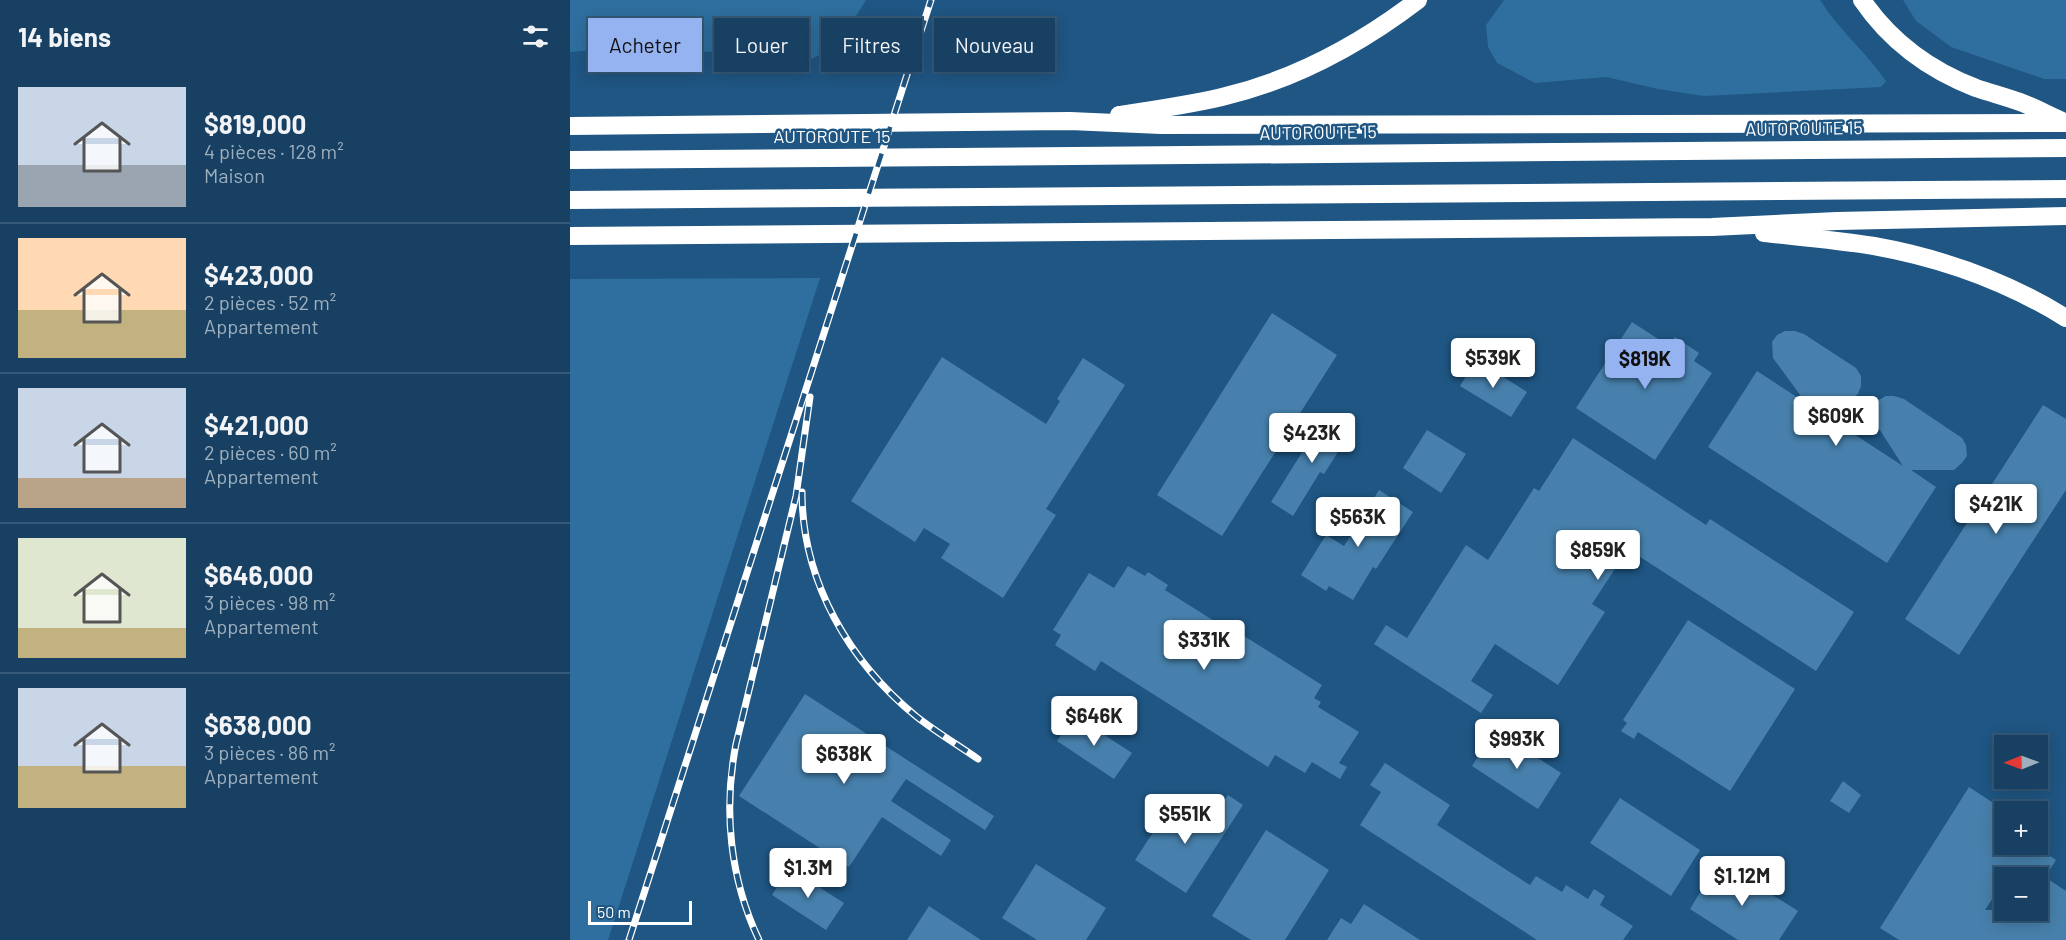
<!DOCTYPE html>
<html lang="fr">
<head>
<meta charset="utf-8">
<style>
  :root { --surface:#174062; --page:#204768; --text:#f1f3f6; --muted:#9eafbe; --line:#365977; --accent:#95b2f1 }
  body { margin:0; font-family:Barlow,sans-serif; background:var(--page); color:var(--text); height:100vh; display:flex; flex-direction:column; font-size:22px; white-space:nowrap }
  * { box-sizing:border-box; margin:0 }
  p { font-size:20px; color:var(--muted) }
  .icon { flex:none; width:33px; height:33px; fill:none; stroke:currentColor; stroke-width:2; stroke-linecap:round; stroke-linejoin:round }
  .map { position:relative; flex:1; overflow:hidden }
  .panel { display:flex; flex-direction:column; background:var(--surface); width:570px }
  .panel>* { flex:none }
  .hud { position:absolute; left:18px; top:18px; width:570px; height:54px; display:flex; gap:12px }
  .needle { width:39px; rotate:269deg }
  .controls { position:absolute; left:1424px; top:735px; display:grid; gap:12px }
  .controls a { display:grid; place-items:center; width:54px; height:54px; border-radius:0px; background:var(--surface); box-shadow:0 3px 15px #0003,0 0 0 2px var(--line); font-size:30px }
  .scale { position:absolute; left:18px; bottom:15px; width:104px; box-sizing:border-box; padding-left:6px; border:3px solid #fff; border-top:0; font-size:16px; line-height:21px; white-space:nowrap; color:#fff; -webkit-text-stroke:4px #1f5683; paint-order:stroke }
  .price { position:absolute; translate:-50% -51px; padding:0 14px; border-radius:6px; background:#fff; color:#222; font-size:20px; line-height:39px; filter:drop-shadow(0 2px 3px #0008) }
  .price::after { content:''; position:absolute; left:50%; top:36px; width:18px; height:14px; margin-left:-9px; background:inherit; clip-path:polygon(0 0,100% 0,50% 100%) }
  .price.active { background:var(--accent); color:#111 }
  ul { padding:0; list-style:none }
  li { display:flex; align-items:center; gap:18px; height:150px; padding:0 18px }
  li+li { border-top:2px solid var(--line) }
  li span { display:grid; place-items:center; flex:none; width:168px; height:120px; border-radius:0px; color:#555 }
  li>.icon { margin-inline-start:auto }
  span .icon { width:72px; height:72px; fill:#fffc; stroke-width:1 }
  li b { font-size:26px }
  h2 { display:flex; justify-content:space-between; align-items:center; height:72px; padding:0 18px; font-size:26px }
  .tag { padding:0 21px; border-radius:0px; background:var(--surface); box-shadow:0 3px 15px #0003,0 0 0 2px var(--line); font-size:21px; line-height:54px }
  .tag.active { background:var(--accent); color:#111 }
  main { display:flex; flex:1; min-height:0 }
  .map>svg:first-child { display:block }
  .green { fill:#2e6f9f }
  .building { fill:#4780ac; fill-rule:evenodd }
  .lines { fill:none; stroke-linecap:round; stroke-linejoin:round }
  .highway { stroke:#fff; stroke-width:18 }
  .rail-casing { stroke:#fff; stroke-width:7 }
  .rail { stroke:#1f5683; stroke-width:4.5; stroke-dasharray:14; stroke-linecap:butt }
  .labels { text-anchor:middle; stroke-width:5; stroke-linejoin:round; paint-order:stroke }
  .street-label { font-size:18px; fill:#fff; stroke:#1f5683 }
</style>
</head>
<body>
<main>
<section class="panel">
<h2>14 biens<svg class="icon" aria-label="filters" viewBox="0 0 24 24"><path d="M4 7h16M4 17h16"/><circle cx="9" cy="7" r="2"/><circle cx="15" cy="17" r="2"/></svg></h2>
<ul>
<li><span style="background:linear-gradient(#c9d6e8 65%,#9aa5b1 0)"><svg class="icon" aria-label="home" viewBox="0 0 24 24"><path d="M3 11l9-7 9 7M6 9v11h12V9"/></svg></span><div><b>$819,000</b><p>4 pièces · 128 m²</p><p>Maison</p></div></li>
<li><span style="background:linear-gradient(#ffd9b3 60%,#c2b280 0)"><svg class="icon" aria-label="home" viewBox="0 0 24 24"><path d="M3 11l9-7 9 7M6 9v11h12V9"/></svg></span><div><b>$423,000</b><p>2 pièces · 52 m²</p><p>Appartement</p></div></li>
<li><span style="background:linear-gradient(#c9d6e8 75%,#b9a48a 0)"><svg class="icon" aria-label="home" viewBox="0 0 24 24"><path d="M3 11l9-7 9 7M6 9v11h12V9"/></svg></span><div><b>$421,000</b><p>2 pièces · 60 m²</p><p>Appartement</p></div></li>
<li><span style="background:linear-gradient(#dfe7d0 75%,#c2b280 0)"><svg class="icon" aria-label="home" viewBox="0 0 24 24"><path d="M3 11l9-7 9 7M6 9v11h12V9"/></svg></span><div><b>$646,000</b><p>3 pièces · 98 m²</p><p>Appartement</p></div></li>
<li><span style="background:linear-gradient(#c9d6e8 65%,#c2b280 0)"><svg class="icon" aria-label="home" viewBox="0 0 24 24"><path d="M3 11l9-7 9 7M6 9v11h12V9"/></svg></span><div><b>$638,000</b><p>3 pièces · 86 m²</p><p>Appartement</p></div></li>
</ul>
</section>
<div class="map">
<svg width="1496" height="940" viewBox="0 0 1496 940">
  <rect width="100%" height="100%" fill="#1f5683"/>
  <g class="green">
    <polygon points="0,0 296,0 268,45 234,63 142,52 57,47 0,52"/>
    <path d="M934 0H1250C1269 30 1296 52 1316 81L1311 87 1134 96 1088 89 1036 77 965 83 927 63 918 47 916 25Z"/>
    <polygon points="1333,0 1496,0 1496,79 1474,79 1381,47 1346,21"/>
    <polygon points="250,278 38,940 0,940 0,279"/>
  </g>
  <g class="building">
    <polygon points="702,313 767,355 652,536 587,495"/>
    <polygon points="1062,322 1099,346 1105,337 1129,353 1124,361 1142,373 1085,460 1006,408"/>
    <polygon points="1215,331 1225,331 1234,334 1286,368 1291,376 1291,386 1288,394 1282,399 1250,412 1333,466 1304,421 1304,407 1307,401 1316,396 1324,396 1334,399 1392,438 1396,445 1397,456 1392,463 1384,470 1341,470 1366,487 1317,563 1138,447 1187,371 1236,403 1203,358 1202,342 1207,335"/>
    <polygon points="372,357 476,424 490,401 487,399 513,358 555,385 476,509 486,515 433,598 371,558 380,544 354,528 345,542 281,501"/>
    <polygon points="906,360 957,392 941,417 890,386"/>
    <polygon points="1473,405 1496,419 1496,490 1389,655 1335,619"/>
    <polygon points="756,414 782,430 754,474 750,472 723,516 701,502"/>
    <polygon points="857,430 896,454 871,493 833,468"/>
    <polygon points="1003,438 1136,525 1140,519 1284,612 1246,671 1058,549 1022,604 1035,612 988,685 925,644 901,681 923,695 911,713 804,644 816,625 837,638 896,545 918,560 964,488 969,491"/>
    <polygon points="809,490 843,512 806,569 803,567 783,600 759,586 756,591 731,575 756,535 774,546"/>
    <polygon points="558,566 575,576 578,572 598,585 595,590 657,629 658,626 752,685 744,698 751,702 748,707 789,732 769,763 777,767 770,779 742,762 735,773 705,755 698,767 531,661 525,671 485,645 491,635 483,630 519,573 544,588"/>
    <polygon points="1118,620 1225,689 1160,791 1068,732 1064,739 1051,731 1057,723 1053,720"/>
    <polygon points="235,694 424,816 415,830 336,779 321,801 381,840 371,856 312,817 279,867 169,796"/>
    <polygon points="504,715 562,753 544,779 487,741"/>
    <polygon points="925,730 991,773 968,809 902,766"/>
    <polygon points="815,763 880,805 867,825 960,885 966,876 992,892 996,885 1018,899 1024,889 1035,896 1030,905 1063,926 1053,940 967,940 790,825 811,792 800,785"/>
    <polygon points="1273,781 1291,795 1279,813 1260,801"/>
    <path d="M1399 787 1434 810V844H1462L1486 860 1475 877 1496 891V940H1329L1310 928ZM1434 878H1467V910H1415L1434 881Z"/>
    <polygon points="658,795 673,805 616,893 565,860 599,808 634,831"/>
    <polygon points="1050,798 1130,850 1101,896 1020,843"/>
    <polygon points="696,830 759,870 715,940 681,940 642,916"/>
    <polygon points="1149,861 1228,911 1209,940 1168,940 1120,909"/>
    <polygon points="466,864 536,908 516,940 467,940 432,918"/>
    <polygon points="219,868 274,903 256,930 202,895"/>
    <polygon points="794,904 850,940 757,940 771,918 781,924"/>
    <polygon points="359,906 411,940 337,940"/>
  </g>
  <g class="lines">
    <g class="highway">
      <path d="M1292 0C1320 41 1359 70 1406 88 1421 93 1436 97 1450 102 1464 107 1478 115 1492 121"/>
      <path d="M549 115C583 110 618 105 652 97 724 80 789 45 848 0"/>
      <polyline points="0,126 500,121 591,125 1496,123"/>
      <polyline points="0,160 1496,148"/>
      <polyline points="0,200 1496,189"/>
      <path d="M1194 233C1231 237 1267 240 1304 246 1371 258 1438 282 1496 318"/>
      <polyline points="0,236 1142,227 1267,221 1496,216"/>
    </g>
    <g class="rail-casing">
      <g id="rail">
        <path d="M232 492C232 581 279 662 347 717 366 732 388 745 408 759"/>
        <polyline points="59,940 361,0"/>
        <path d="M189 940C160 879 153 810 166 744L226 496 240 397"/>
      </g>
    </g>
    <use href="#rail" class="rail"/>
  </g>
  <g class="labels">
    <g class="street-label">
      <text transform="translate(1234 129) rotate(-1)" y="6">AUTOROUTE 15</text>
      <text transform="translate(748 133) rotate(-1)" y="6">AUTOROUTE 15</text>
      <text x="262" y="143">AUTOROUTE 15</text>
    </g>
  </g>
</svg>
<div class="controls">
<a><svg class="needle" viewBox="-14 -14 28 28"><path d="M0-13l5 13h-10z" fill="#e53935"/><path d="M0 13l5-13h-10z" fill="#9eafbe"/></svg></a>
<a>+</a>
<a>−</a>
</div>
<div class="scale">50 m</div>
<b class="price" style="left:923px;top:389px">$539K</b>
<b class="price active" style="left:1075px;top:390px">$819K</b>
<b class="price" style="left:1266px;top:447px">$609K</b>
<b class="price" style="left:742px;top:464px">$423K</b>
<b class="price" style="left:1426px;top:535px">$421K</b>
<b class="price" style="left:788px;top:548px">$563K</b>
<b class="price" style="left:1028px;top:581px">$859K</b>
<b class="price" style="left:634px;top:671px">$331K</b>
<b class="price" style="left:524px;top:747px">$646K</b>
<b class="price" style="left:947px;top:770px">$993K</b>
<b class="price" style="left:274px;top:785px">$638K</b>
<b class="price" style="left:615px;top:845px">$551K</b>
<b class="price" style="left:238px;top:899px">$1.3M</b>
<b class="price" style="left:1172px;top:907px">$1.12M</b>
<div class="hud">
<a class="tag active">Acheter</a>
<a class="tag">Louer</a>
<a class="tag">Filtres</a>
<a class="tag">Nouveau</a>
</div>
</div>
</main>
</body>
</html>
